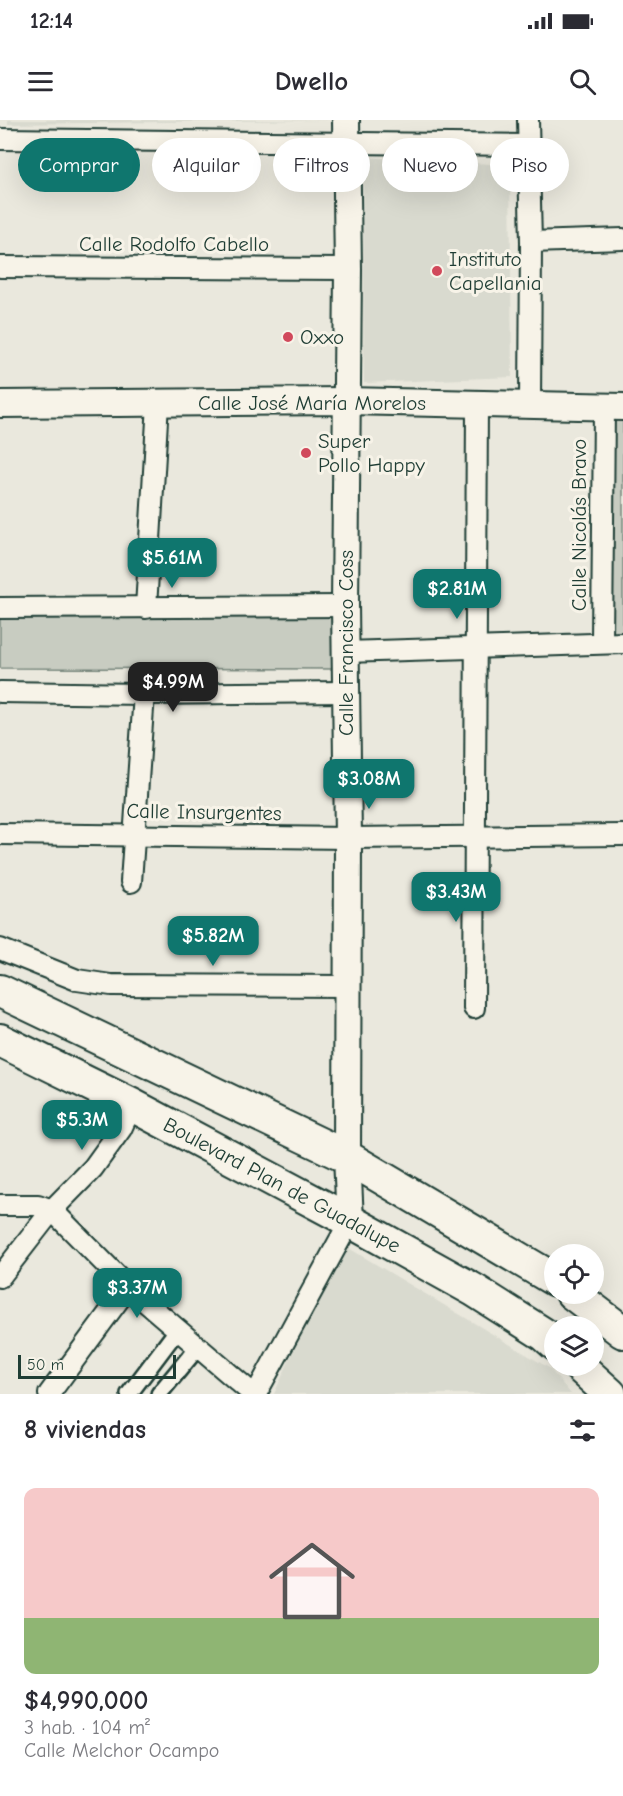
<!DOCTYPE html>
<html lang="es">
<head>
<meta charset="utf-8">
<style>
  :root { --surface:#fff; --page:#f7f7f7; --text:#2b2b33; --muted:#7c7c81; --accent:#0f766e }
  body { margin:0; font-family:"Comic Neue",sans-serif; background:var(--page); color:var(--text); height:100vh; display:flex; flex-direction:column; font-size:22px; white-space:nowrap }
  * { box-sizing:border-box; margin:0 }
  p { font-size:20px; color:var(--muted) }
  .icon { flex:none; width:33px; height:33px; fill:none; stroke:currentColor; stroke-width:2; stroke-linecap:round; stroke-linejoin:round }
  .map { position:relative; height:1274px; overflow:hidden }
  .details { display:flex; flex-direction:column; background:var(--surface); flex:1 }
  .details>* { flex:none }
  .top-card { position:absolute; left:18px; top:18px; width:588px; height:54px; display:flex; gap:12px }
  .controls { position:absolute; left:544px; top:1124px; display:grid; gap:12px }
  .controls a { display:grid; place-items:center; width:60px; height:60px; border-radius:50%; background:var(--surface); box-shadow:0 6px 24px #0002; font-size:30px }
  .scale { position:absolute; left:18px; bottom:15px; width:158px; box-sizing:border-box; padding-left:6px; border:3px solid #1f3d34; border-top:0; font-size:16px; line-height:21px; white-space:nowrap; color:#1f3d34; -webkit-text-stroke:4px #f7f3e8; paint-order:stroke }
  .price { position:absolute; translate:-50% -51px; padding:0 14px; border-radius:12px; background:var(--accent); color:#fff; font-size:20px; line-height:39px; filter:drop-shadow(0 2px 3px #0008) }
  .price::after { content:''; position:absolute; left:50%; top:36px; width:18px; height:14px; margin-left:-9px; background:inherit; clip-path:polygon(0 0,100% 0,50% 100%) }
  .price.active { background:#222; color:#fff }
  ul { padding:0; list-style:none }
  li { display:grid; align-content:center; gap:12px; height:318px; padding:0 24px }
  li span { display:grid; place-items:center; height:186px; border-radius:12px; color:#555 }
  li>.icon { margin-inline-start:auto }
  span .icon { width:108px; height:108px; fill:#fffc; stroke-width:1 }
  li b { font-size:26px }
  h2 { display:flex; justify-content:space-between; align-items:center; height:72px; padding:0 24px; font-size:26px }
  .chip { padding:0 21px; border-radius:27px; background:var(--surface); box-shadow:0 6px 24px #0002; font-size:21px; line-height:54px }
  .chip.active { background:var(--accent); color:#fff }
  .status { display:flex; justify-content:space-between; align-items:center; height:42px; padding:0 30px; background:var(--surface); direction:ltr }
  .status svg { height:16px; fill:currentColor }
  header { display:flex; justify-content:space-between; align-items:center; height:78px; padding:0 24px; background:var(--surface); font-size:27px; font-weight:700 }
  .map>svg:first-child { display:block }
  .built { fill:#d9dacf }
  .green { fill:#c8ccc1; stroke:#74847a; stroke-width:1.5 }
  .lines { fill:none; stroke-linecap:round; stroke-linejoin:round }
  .pedestrian-casing { stroke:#1f3d34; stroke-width:20 }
  .minor-casing { stroke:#1f3d34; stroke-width:24 }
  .tertiary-casing { stroke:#1f3d34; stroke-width:30 }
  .primary-casing { stroke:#1f3d34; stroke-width:36 }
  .pedestrian { stroke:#f7f3e8; stroke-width:15 }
  .minor { stroke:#f7f3e8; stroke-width:20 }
  .tertiary { stroke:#f7f3e8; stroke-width:26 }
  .primary { stroke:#f7f3e8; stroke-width:32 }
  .poi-dot { fill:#d1495b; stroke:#f7f3e8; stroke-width:2 }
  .labels { text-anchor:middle; stroke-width:6; stroke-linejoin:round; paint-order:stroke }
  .street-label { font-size:21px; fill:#1f3d34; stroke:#f7f3e8 }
  .poi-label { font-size:21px; fill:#1f3d34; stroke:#f7f3e8; text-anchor:start }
</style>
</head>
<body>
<div class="status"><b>12:14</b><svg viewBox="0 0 49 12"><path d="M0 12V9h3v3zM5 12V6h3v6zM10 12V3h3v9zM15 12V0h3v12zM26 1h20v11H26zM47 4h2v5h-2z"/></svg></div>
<header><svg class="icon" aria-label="menu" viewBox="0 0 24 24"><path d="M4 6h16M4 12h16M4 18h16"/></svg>Dwello<svg class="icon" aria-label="search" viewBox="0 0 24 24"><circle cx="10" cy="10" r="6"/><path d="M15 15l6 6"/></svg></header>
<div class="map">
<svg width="623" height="1274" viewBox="0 0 623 1274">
  <rect width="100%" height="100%" fill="#eae8dd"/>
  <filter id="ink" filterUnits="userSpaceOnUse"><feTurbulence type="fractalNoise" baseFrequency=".0167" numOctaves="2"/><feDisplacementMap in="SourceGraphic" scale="12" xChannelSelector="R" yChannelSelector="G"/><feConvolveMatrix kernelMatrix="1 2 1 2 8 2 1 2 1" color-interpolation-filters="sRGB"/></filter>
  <g filter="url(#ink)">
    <g class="built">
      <polygon points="8,0 330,0 8,4"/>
      <polygon points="363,37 510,45 512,257 364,263"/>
      <polygon points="342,1124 549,1248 571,1274 274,1274"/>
    </g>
    <g class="green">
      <polygon points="623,290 623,519 605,519 608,291"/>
      <polygon points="0,495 339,495 340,549 0,548"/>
    </g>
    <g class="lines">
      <g class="pedestrian-casing">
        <g id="pedestrian">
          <polyline points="129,1274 178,1209"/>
          <polyline points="159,1274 198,1227"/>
        </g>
      </g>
      <g class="minor-casing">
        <g id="minor">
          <polyline points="528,0 531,122 530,284"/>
          <polyline points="0,19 528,25"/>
          <polyline points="531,122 623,119"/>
          <polyline points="0,147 348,149"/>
          <polyline points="0,488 345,486"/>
          <polyline points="146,488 158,283"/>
          <polyline points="602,522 604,287"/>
          <polyline points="346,532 623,523"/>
          <polyline points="0,572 144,574 345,572"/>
          <polyline points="0,714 348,718 623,715"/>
          <polyline points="131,762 144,574"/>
          <polyline points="0,829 77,860 111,865 348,866"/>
          <polyline points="474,888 477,284"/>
          <polyline points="0,1085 38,1085 52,1090 128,1167 253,1274"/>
          <polyline points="0,1157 52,1090 93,1048 121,1009 132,985"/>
          <polyline points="49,1274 128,1167"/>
          <polyline points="256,1274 350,1101"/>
        </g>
      </g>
      <g class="tertiary-casing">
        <g id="tertiary">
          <polyline points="346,0 348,149 345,486 348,718 347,1037 350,1101"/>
          <polyline points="0,284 347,281 623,287"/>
        </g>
      </g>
      <g class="primary-casing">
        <g id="primary">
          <polyline points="0,871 347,1037 555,1160"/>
          <polyline points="0,920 132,985 350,1101 474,1170 545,1215 555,1224"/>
          <polyline points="572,1173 623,1212"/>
          <polyline points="578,1245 610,1274"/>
        </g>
      </g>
      <use href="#pedestrian" class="pedestrian"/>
      <use href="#minor" class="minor"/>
      <use href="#tertiary" class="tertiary"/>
      <use href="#primary" class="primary"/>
    </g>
  </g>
  <g class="poi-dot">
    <circle cx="437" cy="151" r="6"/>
    <circle cx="288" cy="217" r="6"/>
    <circle cx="306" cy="333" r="6"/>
  </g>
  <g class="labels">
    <g class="street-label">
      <text x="174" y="131">Calle Rodolfo Cabello</text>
      <text x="312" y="290">Calle José María Morelos</text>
      <text transform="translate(579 405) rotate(-90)" y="7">Calle Nicolás Bravo</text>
      <text transform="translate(346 523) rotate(-90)" y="7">Calle Francisco Coss</text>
      <text transform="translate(204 692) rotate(1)" y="7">Calle Insurgentes</text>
      <text transform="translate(282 1065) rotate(28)" y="7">Boulevard Plan de Guadalupe</text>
    </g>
    <g class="poi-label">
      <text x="449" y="146">Instituto<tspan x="449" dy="24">Capellania</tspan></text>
      <text x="300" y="224">Oxxo</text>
      <text x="318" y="328">Super<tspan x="318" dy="24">Pollo Happy</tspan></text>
    </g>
  </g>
</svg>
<div class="controls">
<a><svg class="icon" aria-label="locate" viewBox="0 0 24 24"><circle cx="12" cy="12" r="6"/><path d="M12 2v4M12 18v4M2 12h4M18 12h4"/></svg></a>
<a><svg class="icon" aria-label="layers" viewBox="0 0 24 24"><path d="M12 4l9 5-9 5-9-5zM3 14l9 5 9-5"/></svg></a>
</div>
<div class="scale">50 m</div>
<b class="price" style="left:172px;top:469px">$5.61M</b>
<b class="price" style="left:457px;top:500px">$2.81M</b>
<b class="price active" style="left:173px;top:593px">$4.99M</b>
<b class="price" style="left:369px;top:690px">$3.08M</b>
<b class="price" style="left:456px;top:803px">$3.43M</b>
<b class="price" style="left:213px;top:847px">$5.82M</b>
<b class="price" style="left:82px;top:1031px">$5.3M</b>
<b class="price" style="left:137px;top:1199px">$3.37M</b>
<div class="top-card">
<a class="chip active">Comprar</a>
<a class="chip">Alquilar</a>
<a class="chip">Filtros</a>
<a class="chip">Nuevo</a>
<a class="chip">Piso</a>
</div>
</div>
<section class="details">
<h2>8 viviendas<svg class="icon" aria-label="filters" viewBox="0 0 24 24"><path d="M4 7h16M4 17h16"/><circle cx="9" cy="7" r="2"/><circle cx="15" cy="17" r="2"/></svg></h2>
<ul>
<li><span style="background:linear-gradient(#f6c9c9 70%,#8fb573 0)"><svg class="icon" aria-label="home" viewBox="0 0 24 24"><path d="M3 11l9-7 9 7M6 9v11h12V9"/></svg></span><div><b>$4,990,000</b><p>3 hab. · 104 m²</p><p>Calle Melchor Ocampo</p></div></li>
</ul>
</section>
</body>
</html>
